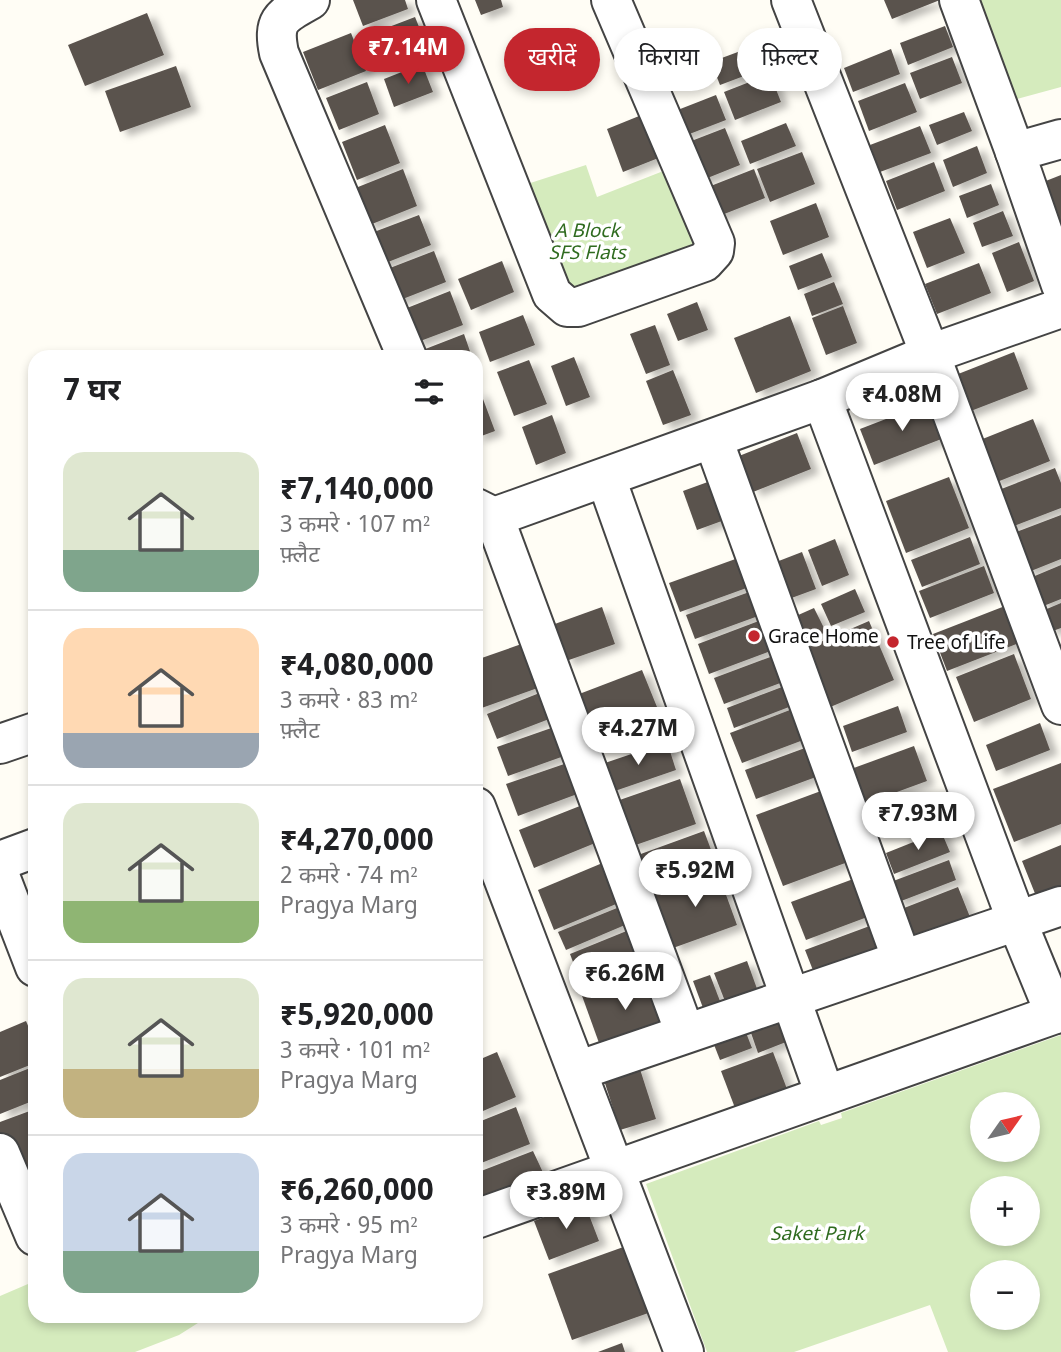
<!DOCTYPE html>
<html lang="hi">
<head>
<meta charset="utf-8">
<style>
  :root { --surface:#fff; --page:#f2f2f2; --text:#202124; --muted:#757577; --line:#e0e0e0; --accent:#c4262e }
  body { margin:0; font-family:Georgia,"Noto Sans Devanagari",serif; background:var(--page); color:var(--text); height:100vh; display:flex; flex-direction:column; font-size:26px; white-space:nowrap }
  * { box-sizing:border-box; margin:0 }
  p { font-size:23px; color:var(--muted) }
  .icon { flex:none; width:38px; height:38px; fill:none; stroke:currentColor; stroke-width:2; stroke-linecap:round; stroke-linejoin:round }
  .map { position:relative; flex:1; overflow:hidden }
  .side { position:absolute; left:28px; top:350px; width:455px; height:973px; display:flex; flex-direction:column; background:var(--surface); border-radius:21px; box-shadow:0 4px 10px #0003 }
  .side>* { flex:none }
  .banner { position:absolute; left:504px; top:28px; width:452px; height:63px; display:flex; gap:14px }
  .needle { width:46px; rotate:56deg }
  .controls { position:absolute; left:970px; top:1092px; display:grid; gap:14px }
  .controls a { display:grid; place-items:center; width:70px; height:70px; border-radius:50%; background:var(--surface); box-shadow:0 4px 10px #0003; font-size:35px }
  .price { position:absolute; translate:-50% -60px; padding:0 16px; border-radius:24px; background:#fff; color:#222; font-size:23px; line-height:46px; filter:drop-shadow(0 2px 4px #0008) }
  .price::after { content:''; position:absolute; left:50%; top:42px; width:21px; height:16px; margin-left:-10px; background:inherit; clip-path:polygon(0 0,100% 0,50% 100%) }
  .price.on { background:var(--accent); color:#fff }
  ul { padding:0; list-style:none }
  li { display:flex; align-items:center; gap:21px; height:175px; padding:0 35px }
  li+li { border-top:2px solid var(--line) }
  li span { display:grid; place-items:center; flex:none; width:196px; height:140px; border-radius:21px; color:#555 }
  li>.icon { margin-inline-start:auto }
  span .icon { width:84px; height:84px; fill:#fffc; stroke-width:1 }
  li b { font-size:30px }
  h2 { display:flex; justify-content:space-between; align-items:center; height:84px; padding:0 35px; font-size:30px }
  .tag { padding:0 24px; border-radius:32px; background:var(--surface); box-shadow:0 4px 10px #0003; font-size:24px; line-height:63px }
  .tag.on { background:var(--accent); color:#fff }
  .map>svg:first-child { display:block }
  .green { fill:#d5ebbd; fill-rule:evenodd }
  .building { fill:#5a524d; filter:url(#shadow) }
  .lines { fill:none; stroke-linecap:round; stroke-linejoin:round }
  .minor-casing { stroke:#444; stroke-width:42 }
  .minor { stroke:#fff; stroke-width:38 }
  .poi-dot { fill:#c4262e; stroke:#fff; stroke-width:2.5 }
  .labels { text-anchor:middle; stroke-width:7; stroke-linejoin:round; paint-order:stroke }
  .park-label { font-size:19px; font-style:italic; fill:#2f6b1f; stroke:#fff }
  .poi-label { font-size:19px; fill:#111; stroke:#fff; text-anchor:start }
</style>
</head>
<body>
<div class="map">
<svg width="1061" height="1352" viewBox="0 0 1061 1352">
  <defs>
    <filter id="shadow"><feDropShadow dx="8" dy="4.5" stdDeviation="3.5" flood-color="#0004"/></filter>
  </defs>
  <rect width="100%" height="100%" fill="#fffdf5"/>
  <g class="green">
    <polygon points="964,0 1061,0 1061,87 991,106"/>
    <polygon points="586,165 597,197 671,168 701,249 561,299 518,187"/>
    <path d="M1061 1035V1352H948L930 1305 794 1352H707L646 1184 819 1121 821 1125 842 1118 841 1113ZM1027 1104V1150H982V1104ZM982 1188H1027V1234H982ZM982 1272H1027V1318H982Z"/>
    <polygon points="35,1281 35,1316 209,1316 179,1335 135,1352 0,1352 0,1296"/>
  </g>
  <g class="building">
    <polygon points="353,0 405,0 408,9 363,26"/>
    <polygon points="475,0 501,0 503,7 481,15"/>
    <polygon points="884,0 940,0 892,19"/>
    <polygon points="147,13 164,55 85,86 68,45"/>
    <polygon points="415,17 426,44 379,63 368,35"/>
    <polygon points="945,26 953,47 908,65 900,43"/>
    <polygon points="351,33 366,71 318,90 303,52"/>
    <polygon points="762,43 771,66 720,85 711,62"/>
    <polygon points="891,49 900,74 853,92 844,68"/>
    <polygon points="952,57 962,83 920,99 910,73"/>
    <polygon points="422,64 433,92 394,107 384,79"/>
    <polygon points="176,66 191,107 120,132 105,91"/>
    <polygon points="770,74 781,102 735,120 724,92"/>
    <polygon points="367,82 379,114 339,130 326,98"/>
    <polygon points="905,83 917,112 869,131 858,101"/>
    <polygon points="716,95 726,120 679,138 670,113"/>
    <polygon points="649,112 666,155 623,172 607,129"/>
    <polygon points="964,112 972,131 937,145 929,125"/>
    <polygon points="786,123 796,146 750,164 741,141"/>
    <polygon points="385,125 400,163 357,180 342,142"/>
    <polygon points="920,126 931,153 880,172 870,145"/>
    <polygon points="725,128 740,165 695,183 681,145"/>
    <polygon points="977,146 987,173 953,187 943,160"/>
    <polygon points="802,152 815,184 770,202 757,169"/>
    <polygon points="934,162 945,191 897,210 886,181"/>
    <polygon points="403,169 417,206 367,226 353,189"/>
    <polygon points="754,169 765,198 714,218 703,189"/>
    <polygon points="1061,175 1061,222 1049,226 1033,186"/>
    <polygon points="991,184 999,205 967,218 959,196"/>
    <polygon points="816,203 829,237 783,255 770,221"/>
    <polygon points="1003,211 1013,236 982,247 973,223"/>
    <polygon points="419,215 431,245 378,266 366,235"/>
    <polygon points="950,218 965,253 927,268 913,232"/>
    <polygon points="1019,242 1034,281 1007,292 992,253"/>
    <polygon points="434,251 446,282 390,304 377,273"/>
    <polygon points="822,253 832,277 798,290 789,266"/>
    <polygon points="502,261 514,292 471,310 458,279"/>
    <polygon points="979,263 991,293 937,314 925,284"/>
    <polygon points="834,282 843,304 812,316 804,294"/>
    <polygon points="450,291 463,325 415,343 402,310"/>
    <polygon points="697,302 708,330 678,341 667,314"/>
    <polygon points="843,306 857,343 826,355 812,318"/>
    <polygon points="523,315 535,345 490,362 479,332"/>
    <polygon points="790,316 811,371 756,393 734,338"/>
    <polygon points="655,325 670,365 646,374 630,334"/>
    <polygon points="464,334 472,357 416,357 415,353"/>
    <polygon points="1014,352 1028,389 963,414 948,378"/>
    <polygon points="574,357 590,397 566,406 551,366"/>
    <polygon points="529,360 547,404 514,416 497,372"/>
    <polygon points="673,370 691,415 663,425 646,381"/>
    <polygon points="480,391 495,431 476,438 476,393"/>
    <polygon points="930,402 944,438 874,465 860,429"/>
    <polygon points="552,415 566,453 536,465 522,427"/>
    <polygon points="1033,419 1050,461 992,484 975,442"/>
    <polygon points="797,433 811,469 753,492 739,456"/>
    <polygon points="1055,468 1061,483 1061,508 1006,529 991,493"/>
    <polygon points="949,477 969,528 906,553 886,501"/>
    <polygon points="716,479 730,518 697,530 683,491"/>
    <polygon points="1061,515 1061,559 1026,573 1011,534"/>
    <polygon points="970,537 980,564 922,587 911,560"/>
    <polygon points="835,539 849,575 822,586 808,550"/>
    <polygon points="802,552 816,589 786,600 771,564"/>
    <polygon points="741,557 752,586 680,612 669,583"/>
    <polygon points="1061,565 1061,599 1041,607 1030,578"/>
    <polygon points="984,566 994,593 930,618 919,591"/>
    <polygon points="855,589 865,612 831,626 821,604"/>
    <polygon points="752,591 761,615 695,639 686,615"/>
    <polygon points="1061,603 1061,628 1050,632 1042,611"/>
    <polygon points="1005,606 1019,643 947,671 933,634"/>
    <polygon points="602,607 615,644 566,661 552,625"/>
    <polygon points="814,608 826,632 798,645 787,620"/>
    <polygon points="764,619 776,649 709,674 698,644"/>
    <polygon points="869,621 894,680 828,708 802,650"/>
    <polygon points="530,641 546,685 476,710 476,660"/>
    <polygon points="1014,654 1031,699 974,722 956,677"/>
    <polygon points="773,656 783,682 724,704 714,678"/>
    <polygon points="642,670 657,707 588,733 574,696"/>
    <polygon points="782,687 789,707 734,728 727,708"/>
    <polygon points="547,690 557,716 497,739 487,714"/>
    <polygon points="898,706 907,732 852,752 843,726"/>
    <polygon points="795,708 806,739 742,763 730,733"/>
    <polygon points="1040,723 1050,750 996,771 986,745"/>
    <polygon points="557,726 567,755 508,776 497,747"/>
    <polygon points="667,742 676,770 609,793 599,765"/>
    <polygon points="914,746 927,781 864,804 851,769"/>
    <polygon points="805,748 816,777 756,799 745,770"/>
    <polygon points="570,762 580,793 518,816 506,784"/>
    <polygon points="1061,763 1061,824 1014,842 993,789"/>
    <polygon points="680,779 696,824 627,848 611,803"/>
    <polygon points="829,788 856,859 783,886 756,815"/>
    <polygon points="590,802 605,839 534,868 519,830"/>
    <polygon points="704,831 716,863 649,887 638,855"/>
    <polygon points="941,831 950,852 894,874 886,853"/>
    <polygon points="1061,845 1061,886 1036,896 1022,861"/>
    <polygon points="612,859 628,899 554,930 538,890"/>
    <polygon points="949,860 956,880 896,903 888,883"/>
    <polygon points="717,870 737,925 673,948 653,893"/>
    <polygon points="856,878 870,916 806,940 791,902"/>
    <polygon points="958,887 972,922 913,945 899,910"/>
    <polygon points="617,908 625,925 566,950 558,932"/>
    <polygon points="875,924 888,957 818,983 805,950"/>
    <polygon points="629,930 641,959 581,983 570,954"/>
    <polygon points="747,961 760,997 728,1009 714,973"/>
    <polygon points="647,969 669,1030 603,1054 581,993"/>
    <polygon points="710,975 723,1009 706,1016 693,981"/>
    <polygon points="777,1020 786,1042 758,1053 750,1030"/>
    <polygon points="26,1021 35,1042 35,1063 0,1077 0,1032"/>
    <polygon points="743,1025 752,1048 720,1060 711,1037"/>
    <polygon points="497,1052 516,1097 476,1114 476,1061"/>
    <polygon points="773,1052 787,1089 735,1108 721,1071"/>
    <polygon points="638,1063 656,1119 620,1130 602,1074"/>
    <polygon points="35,1066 35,1100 0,1114 0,1080"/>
    <polygon points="516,1107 530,1144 476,1165 476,1123"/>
    <polygon points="35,1109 35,1185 19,1190 0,1139 0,1122"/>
    <polygon points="533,1151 547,1181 476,1207 476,1173"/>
    <polygon points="584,1202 599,1241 549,1260 534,1221"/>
    <polygon points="629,1245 654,1311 572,1340 548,1274"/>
    <polygon points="622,1343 625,1352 598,1352"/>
  </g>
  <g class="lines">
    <g class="minor-casing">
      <g id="minor">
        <path d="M310 0C282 16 272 19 279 53L407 357"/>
        <polyline points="436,0 552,294 567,307 578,307 704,262 714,251 715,243 611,0"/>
        <polyline points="791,0 930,354 1061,705"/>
        <polyline points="959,0 1015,152"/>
        <polyline points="1061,139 1015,152 1061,285"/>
        <polyline points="822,399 1018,924 1055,1014"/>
        <polyline points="713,439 902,960"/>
        <polyline points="606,478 825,1095"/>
        <polyline points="476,508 494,517 822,399 930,354 1061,308"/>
        <polyline points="494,517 685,1033"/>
        <polyline points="0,744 35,732"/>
        <polyline points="476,807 684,1352"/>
        <polyline points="0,861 35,848"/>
        <polyline points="0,876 35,967"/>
        <polyline points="577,1071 1061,906"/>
        <polyline points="0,1153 35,1236"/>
        <polyline points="476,1219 1061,1012"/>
      </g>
    </g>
    <use href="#minor" class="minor"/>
  </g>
  <g class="poi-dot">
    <circle cx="754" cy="636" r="7"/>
    <circle cx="893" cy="642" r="7"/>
  </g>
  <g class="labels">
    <g class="park-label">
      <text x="587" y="237">A Block<tspan x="587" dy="22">SFS Flats</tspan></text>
      <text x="817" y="1240">Saket Park</text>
    </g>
    <g class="poi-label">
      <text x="768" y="643">Grace Home</text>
      <text x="907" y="649">Tree of Life</text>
    </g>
  </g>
</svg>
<div class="controls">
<a><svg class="needle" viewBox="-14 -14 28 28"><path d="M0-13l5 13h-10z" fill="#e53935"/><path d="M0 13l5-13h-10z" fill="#757577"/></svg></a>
<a>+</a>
<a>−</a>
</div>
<b class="price on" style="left:408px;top:86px">₹7.14M</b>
<b class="price" style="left:902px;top:433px">₹4.08M</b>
<b class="price" style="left:638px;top:767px">₹4.27M</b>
<b class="price" style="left:918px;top:852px">₹7.93M</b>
<b class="price" style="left:695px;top:909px">₹5.92M</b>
<b class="price" style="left:625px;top:1012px">₹6.26M</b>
<b class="price" style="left:566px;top:1231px">₹3.89M</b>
<div class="banner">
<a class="tag on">खरीदें</a>
<a class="tag">किराया</a>
<a class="tag">फ़िल्टर</a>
</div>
<section class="side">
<h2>7 घर<svg class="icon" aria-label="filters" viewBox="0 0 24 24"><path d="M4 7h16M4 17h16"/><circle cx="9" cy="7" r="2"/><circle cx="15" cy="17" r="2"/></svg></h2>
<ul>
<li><span style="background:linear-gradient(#dfe7d0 70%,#7fa58c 0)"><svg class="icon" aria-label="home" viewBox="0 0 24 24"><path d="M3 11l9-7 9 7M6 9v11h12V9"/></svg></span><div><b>₹7,140,000</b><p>3 कमरे · 107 m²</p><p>फ़्लैट</p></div></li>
<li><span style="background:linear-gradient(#ffd9b3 75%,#9aa5b1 0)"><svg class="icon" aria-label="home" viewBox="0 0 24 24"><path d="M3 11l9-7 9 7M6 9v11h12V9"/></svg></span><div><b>₹4,080,000</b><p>3 कमरे · 83 m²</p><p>फ़्लैट</p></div></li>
<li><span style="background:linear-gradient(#dfe7d0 70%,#8fb573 0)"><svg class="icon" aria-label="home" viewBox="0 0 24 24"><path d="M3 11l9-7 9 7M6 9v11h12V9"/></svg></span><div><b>₹4,270,000</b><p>2 कमरे · 74 m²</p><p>Pragya Marg</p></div></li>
<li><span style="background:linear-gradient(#dfe7d0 65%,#c2b280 0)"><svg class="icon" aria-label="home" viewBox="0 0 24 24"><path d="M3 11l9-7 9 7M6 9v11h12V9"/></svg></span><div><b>₹5,920,000</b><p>3 कमरे · 101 m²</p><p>Pragya Marg</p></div></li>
<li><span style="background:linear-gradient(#c9d6e8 70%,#7fa58c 0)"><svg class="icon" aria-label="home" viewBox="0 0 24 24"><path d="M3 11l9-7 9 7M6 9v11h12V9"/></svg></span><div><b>₹6,260,000</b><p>3 कमरे · 95 m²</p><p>Pragya Marg</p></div></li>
</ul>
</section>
</div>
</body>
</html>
